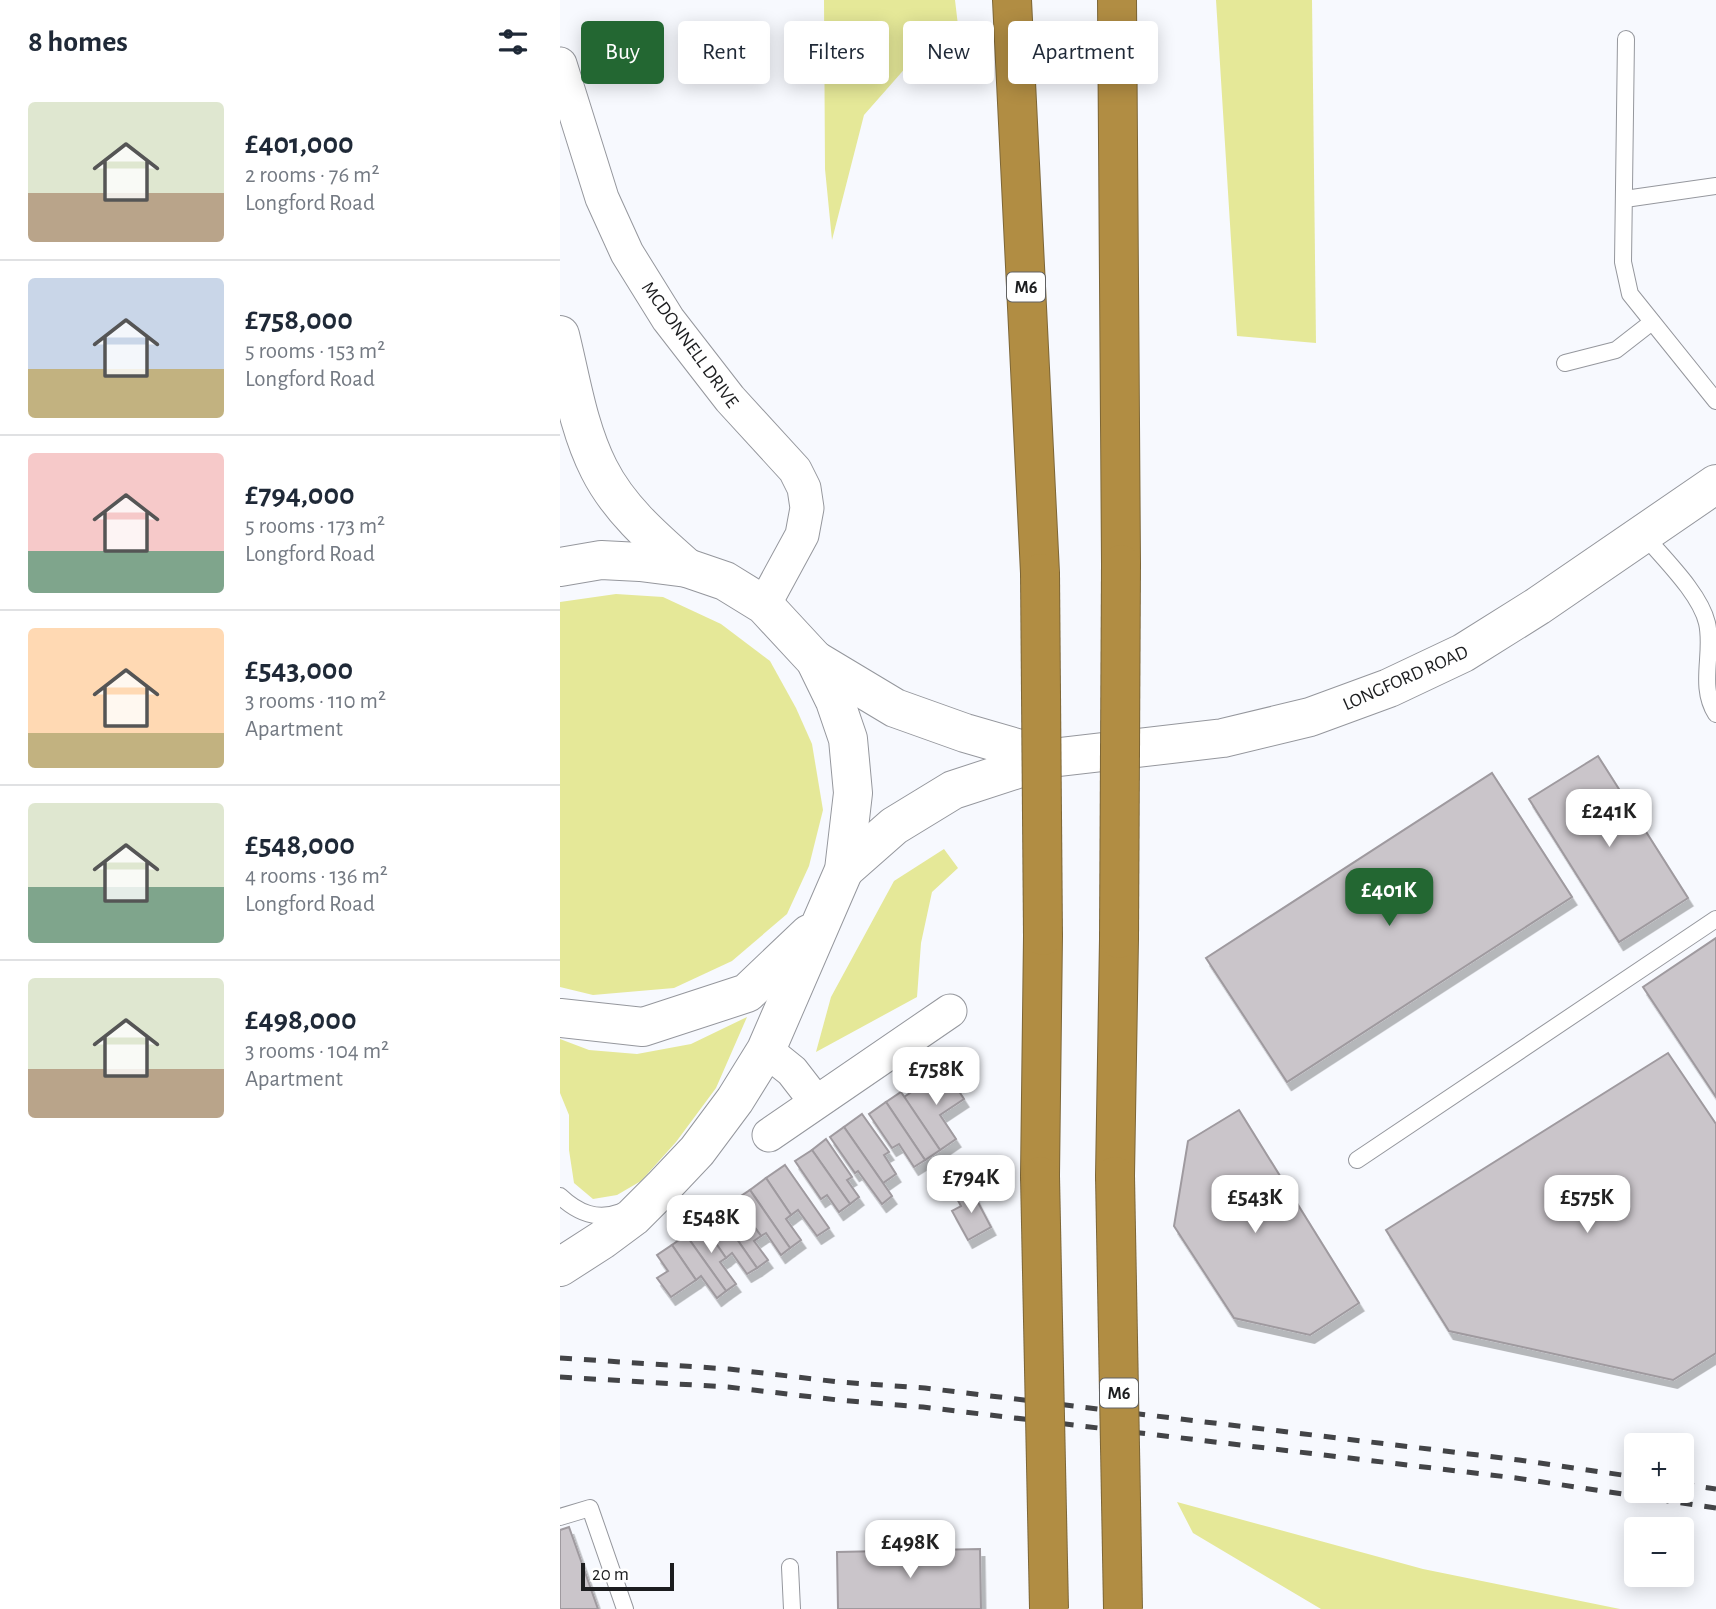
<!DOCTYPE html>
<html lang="en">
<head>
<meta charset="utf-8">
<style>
  :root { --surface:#fff; --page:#f6f6f7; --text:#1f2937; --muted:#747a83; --line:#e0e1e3; --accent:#236732 }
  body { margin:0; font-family:"Alegreya Sans",sans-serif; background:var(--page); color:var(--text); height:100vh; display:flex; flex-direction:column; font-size:26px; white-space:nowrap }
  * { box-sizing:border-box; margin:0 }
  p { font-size:23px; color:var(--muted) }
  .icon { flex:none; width:38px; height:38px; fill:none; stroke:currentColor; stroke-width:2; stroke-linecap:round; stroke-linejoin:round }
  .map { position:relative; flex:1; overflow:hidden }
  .side { display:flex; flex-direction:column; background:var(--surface); width:560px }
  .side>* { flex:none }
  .banner { position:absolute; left:21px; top:21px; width:665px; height:63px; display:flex; gap:14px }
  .controls { position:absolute; left:1064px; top:1433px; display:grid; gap:14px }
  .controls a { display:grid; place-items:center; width:70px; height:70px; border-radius:7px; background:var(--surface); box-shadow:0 4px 18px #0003; font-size:35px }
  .scale { position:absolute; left:21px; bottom:18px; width:93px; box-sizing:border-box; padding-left:7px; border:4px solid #1c1d1f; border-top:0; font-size:19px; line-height:24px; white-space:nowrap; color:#1c1d1f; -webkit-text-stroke:5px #fff; paint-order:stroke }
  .price { position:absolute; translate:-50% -60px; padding:0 16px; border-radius:14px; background:#fff; color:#222; font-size:23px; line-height:46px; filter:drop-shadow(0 2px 4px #0008) }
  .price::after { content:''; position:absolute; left:50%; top:42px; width:21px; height:16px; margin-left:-10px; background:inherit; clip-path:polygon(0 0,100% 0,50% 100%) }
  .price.current { background:var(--accent); color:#fff }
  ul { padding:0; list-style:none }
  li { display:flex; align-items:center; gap:21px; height:175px; padding:0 28px }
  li+li { border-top:2px solid var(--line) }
  li span { display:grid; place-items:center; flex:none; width:196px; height:140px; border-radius:7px; color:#555 }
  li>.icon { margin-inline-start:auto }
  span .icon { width:84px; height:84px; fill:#fffc; stroke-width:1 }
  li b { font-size:30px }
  h2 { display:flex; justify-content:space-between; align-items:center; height:84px; padding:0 28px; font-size:30px }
  .chip { padding:0 24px; border-radius:7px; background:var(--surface); box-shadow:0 4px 18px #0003; font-size:24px; line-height:63px }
  .chip.current { background:var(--accent); color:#fff }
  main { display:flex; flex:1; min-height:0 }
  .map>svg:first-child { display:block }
  .green { fill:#e5e898 }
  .building { fill:#cac5ca; stroke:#9f9a9f; stroke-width:2; filter:url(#shadow) }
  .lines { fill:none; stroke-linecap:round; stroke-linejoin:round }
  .service-casing { stroke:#95979d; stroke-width:18 }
  .minor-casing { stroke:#95979d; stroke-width:35 }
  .secondary-casing { stroke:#95979d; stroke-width:40 }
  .motorway-casing { stroke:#7d6636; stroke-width:40 }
  .service { stroke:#fff; stroke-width:16 }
  .minor { stroke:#fff; stroke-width:33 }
  .secondary { stroke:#fff; stroke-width:38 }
  .motorway { stroke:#b18d43; stroke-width:38 }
  .rail { stroke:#434447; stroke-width:5; stroke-dasharray:12 12; stroke-linecap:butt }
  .motorway-bridge-casing { stroke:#7d6636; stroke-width:40; stroke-linecap:butt }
  .motorway-bridge { stroke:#b18d43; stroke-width:38 }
  .labels { text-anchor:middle; stroke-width:5; stroke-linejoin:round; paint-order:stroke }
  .shield { fill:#fff; stroke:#606162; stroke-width:2 }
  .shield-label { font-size:18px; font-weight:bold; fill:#1c1d1f }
  .street-label { font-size:19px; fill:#1c1d1f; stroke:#fff }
</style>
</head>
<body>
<main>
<section class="side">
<h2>8 homes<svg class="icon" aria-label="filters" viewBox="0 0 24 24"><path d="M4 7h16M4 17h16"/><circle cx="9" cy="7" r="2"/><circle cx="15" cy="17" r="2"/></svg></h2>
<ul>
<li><span style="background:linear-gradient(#dfe7d0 65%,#b9a48a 0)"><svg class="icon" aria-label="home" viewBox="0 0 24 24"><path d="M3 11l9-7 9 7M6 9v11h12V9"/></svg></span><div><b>£401,000</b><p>2 rooms · 76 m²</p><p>Longford Road</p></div></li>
<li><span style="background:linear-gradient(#c9d6e8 65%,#c2b280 0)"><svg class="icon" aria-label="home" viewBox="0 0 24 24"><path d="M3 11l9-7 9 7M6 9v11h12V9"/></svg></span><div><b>£758,000</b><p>5 rooms · 153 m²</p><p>Longford Road</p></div></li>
<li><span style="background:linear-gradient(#f6c9c9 70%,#7fa58c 0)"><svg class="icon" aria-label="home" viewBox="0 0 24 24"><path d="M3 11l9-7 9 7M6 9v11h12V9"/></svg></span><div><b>£794,000</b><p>5 rooms · 173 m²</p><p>Longford Road</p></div></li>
<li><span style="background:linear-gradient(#ffd9b3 75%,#c2b280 0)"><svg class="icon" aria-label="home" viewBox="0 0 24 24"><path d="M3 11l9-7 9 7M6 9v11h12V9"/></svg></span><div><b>£543,000</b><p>3 rooms · 110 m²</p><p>Apartment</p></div></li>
<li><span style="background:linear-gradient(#dfe7d0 60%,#7fa58c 0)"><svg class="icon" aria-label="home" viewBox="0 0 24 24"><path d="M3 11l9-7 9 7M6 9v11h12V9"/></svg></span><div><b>£548,000</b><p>4 rooms · 136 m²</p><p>Longford Road</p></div></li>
<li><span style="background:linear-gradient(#dfe7d0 65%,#b9a48a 0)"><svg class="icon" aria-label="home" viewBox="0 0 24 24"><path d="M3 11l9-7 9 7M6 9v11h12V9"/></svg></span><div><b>£498,000</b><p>3 rooms · 104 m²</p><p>Apartment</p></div></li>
</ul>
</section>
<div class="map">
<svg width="1156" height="1609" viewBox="0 0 1156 1609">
  <defs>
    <filter id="shadow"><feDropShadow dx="4.5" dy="8" stdDeviation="0" flood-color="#0004"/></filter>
  </defs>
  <rect width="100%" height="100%" fill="#f7f9fe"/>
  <g class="green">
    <polygon points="264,0 395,0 399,34 363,48 304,115 272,240 265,169"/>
    <polygon points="656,0 752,0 756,343 677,336"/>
    <polygon points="56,594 103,597 161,624 210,661 236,708 252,744 263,810 249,866 227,914 172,961 114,988 33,995 0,987 0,602"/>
    <polygon points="384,849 398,868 372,892 361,943 357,997 256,1052 271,997 334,881"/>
    <polygon points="187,1017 156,1088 116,1142 81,1181 57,1195 33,1199 14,1183 9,1150 9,1115 0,1093 0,1039 29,1050 77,1054 131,1044"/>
    <polygon points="617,1502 863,1569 1060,1609 761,1609 633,1533"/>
  </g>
  <g class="building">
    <polygon points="1038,756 1128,898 1059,942 969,799"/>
    <polygon points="932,773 1012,897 727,1082 646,958"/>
    <polygon points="1156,938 1156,1097 1083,987"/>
    <polygon points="1108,1053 1156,1124 1156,1353 1113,1380 889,1331 826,1230"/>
    <polygon points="385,1070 404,1099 380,1115 396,1139 380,1150 344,1097"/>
    <polygon points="341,1092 380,1150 365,1160 326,1102"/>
    <polygon points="326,1102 365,1160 354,1167 339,1144 332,1148 309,1114"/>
    <polygon points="679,1110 799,1303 750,1335 674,1318 614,1226 628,1141"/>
    <polygon points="302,1114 329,1152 324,1155 336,1174 323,1183 284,1127"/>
    <polygon points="284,1127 332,1196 322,1204 298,1171 295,1173 270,1137"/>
    <polygon points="266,1139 292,1177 287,1180 299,1197 290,1204 252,1150"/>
    <polygon points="252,1150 290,1204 279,1212 267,1195 261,1199 235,1161"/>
    <polygon points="225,1165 269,1228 257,1236 238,1210 231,1215 206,1178"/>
    <polygon points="206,1178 231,1215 226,1219 241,1240 230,1248 190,1190"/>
    <polygon points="411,1189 431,1227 408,1240 392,1211 401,1206 396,1197"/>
    <polygon points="190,1190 230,1248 221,1255 206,1233 201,1236 175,1200"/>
    <polygon points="175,1200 201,1236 194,1241 208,1260 197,1268 158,1212"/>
    <polygon points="158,1212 197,1268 187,1274 172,1253 166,1258 142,1223"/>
    <polygon points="142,1223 166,1258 160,1262 176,1284 166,1291 126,1235"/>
    <polygon points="126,1235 166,1291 157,1298 141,1276 136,1280 112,1245"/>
    <polygon points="112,1245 136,1280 111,1297 97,1278 108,1271 97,1255"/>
    <polygon points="9,1527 38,1609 0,1609 0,1530"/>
    <polygon points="420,1549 421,1609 278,1609 277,1552"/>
  </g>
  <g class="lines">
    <g class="service-casing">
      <g id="service">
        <polyline points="1066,39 1063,262 1070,294 1156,401"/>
        <polyline points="1065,199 1156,186"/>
        <polyline points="1005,363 1056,350 1092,322"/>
        <path d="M1083 534C1103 558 1140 593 1147 623 1154 653 1138 686 1156 714"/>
        <polyline points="797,1160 1156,919"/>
        <path d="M0 1196C18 1213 37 1221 61 1212"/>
        <polyline points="0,1517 30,1508 65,1609"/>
        <polyline points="230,1567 232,1609"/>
      </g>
    </g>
    <g class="minor-casing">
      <g id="minor">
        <polyline points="0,64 42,198 67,253 108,319 170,399 235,470 244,488 247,508 242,535 204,605"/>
        <polyline points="206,1050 232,1071 256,1102"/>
        <polyline points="209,1135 390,1011"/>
      </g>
    </g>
    <g class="secondary-casing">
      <g id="secondary">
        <path d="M0 335C11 379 18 428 39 469 59 509 94 539 127 568"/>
        <polyline points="0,567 41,560 80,562 127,568 165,581 204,605 255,660 275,701 288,739 293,793 284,870 206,1050 175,1100 137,1151 102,1188 73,1217 42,1240 0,1267"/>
        <polyline points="255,660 335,708 405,733 491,758"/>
        <polyline points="284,870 334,826 393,790 491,758 663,738 750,717 829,688 903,653 978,606 1156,484"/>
        <polyline points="0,1018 83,1027 187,993 249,934"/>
      </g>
    </g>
    <g class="motorway-casing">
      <g id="motorway">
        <polyline points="452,0 480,573"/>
        <polyline points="557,0 561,564"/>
        <polyline points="480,1176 483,936"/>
        <polyline points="555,1176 559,939"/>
      </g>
    </g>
    <use href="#service" class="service"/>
    <use href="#minor" class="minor"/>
    <use href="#secondary" class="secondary"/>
    <use href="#motorway" class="motorway"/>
    <g class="rail">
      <polyline points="0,1358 169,1369 279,1382 365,1388 959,1460 1076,1477"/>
      <polyline points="0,1377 168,1387 278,1400 363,1407 956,1478 1156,1508"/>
      <polyline points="1122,1484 1156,1489"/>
    </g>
    <g class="motorway-bridge-casing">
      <g id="motorway-bridge">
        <polyline points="480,573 483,936"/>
        <polyline points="559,939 561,564"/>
        <polyline points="480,1176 489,1609"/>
        <polyline points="555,1176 563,1609"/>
      </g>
    </g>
    <use href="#motorway-bridge" class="motorway-bridge"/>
  </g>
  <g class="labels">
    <g class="shield">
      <rect x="447" y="272.5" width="38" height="29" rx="5"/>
      <rect x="540" y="1378.5" width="38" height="29" rx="5"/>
    </g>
    <g class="shield-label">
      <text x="466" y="293">M6</text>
      <text x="559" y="1399">M6</text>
    </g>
    <g class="street-label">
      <text transform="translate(131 344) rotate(54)" y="7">MCDONNELL DRIVE</text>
      <text transform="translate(845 677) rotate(-24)" y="7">LONGFORD ROAD</text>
    </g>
  </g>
</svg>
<div class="controls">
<a>+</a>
<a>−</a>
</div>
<div class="scale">20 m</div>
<b class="price" style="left:1049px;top:849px">£241K</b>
<b class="price current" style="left:829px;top:928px">£401K</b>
<b class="price" style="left:376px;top:1107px">£758K</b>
<b class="price" style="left:411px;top:1215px">£794K</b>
<b class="price" style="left:695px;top:1235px">£543K</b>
<b class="price" style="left:1027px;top:1235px">£575K</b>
<b class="price" style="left:151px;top:1255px">£548K</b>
<b class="price" style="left:350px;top:1580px">£498K</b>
<div class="banner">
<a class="chip current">Buy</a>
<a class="chip">Rent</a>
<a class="chip">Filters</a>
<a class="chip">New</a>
<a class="chip">Apartment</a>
</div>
</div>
</main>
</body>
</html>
